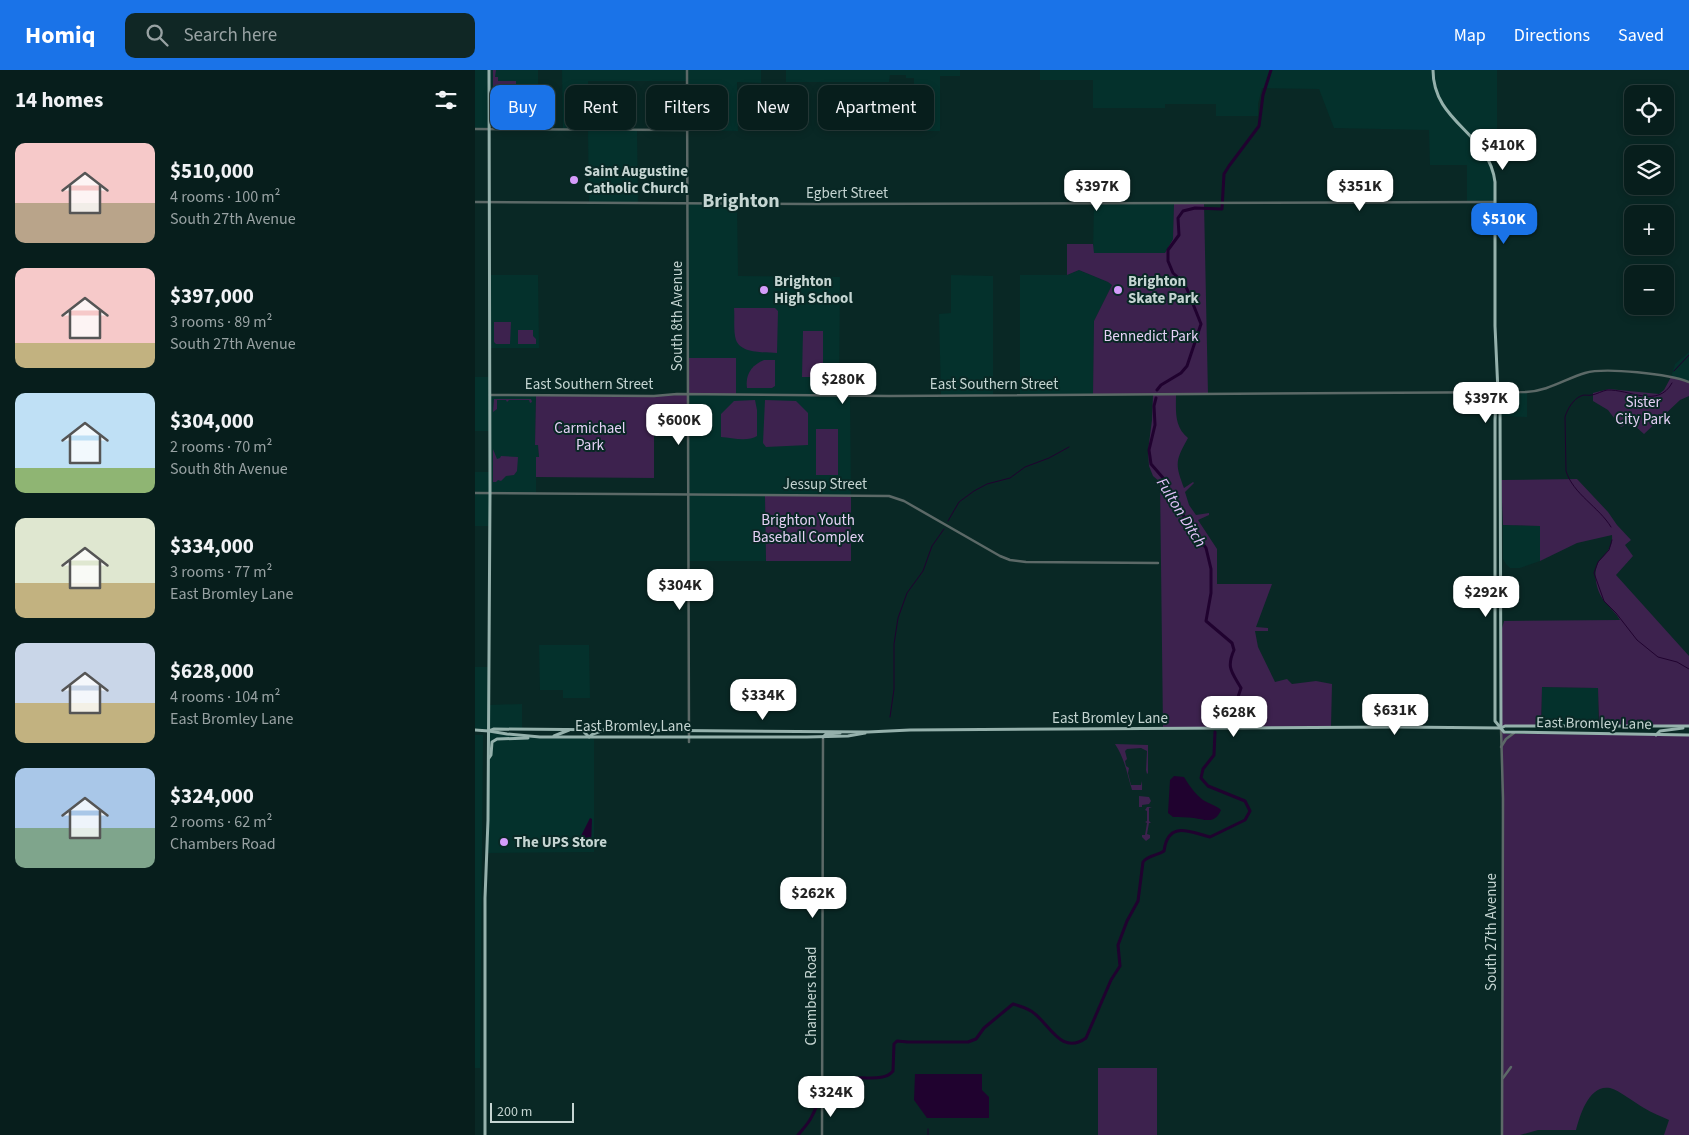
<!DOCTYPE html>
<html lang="en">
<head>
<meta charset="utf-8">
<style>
  :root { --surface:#071e1c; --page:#102725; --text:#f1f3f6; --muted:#98a2a3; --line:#283c3b; --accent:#1a73e8 }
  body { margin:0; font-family:"Source Sans 3",sans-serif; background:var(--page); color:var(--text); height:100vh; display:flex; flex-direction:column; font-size:19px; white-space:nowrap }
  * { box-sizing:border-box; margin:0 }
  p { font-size:16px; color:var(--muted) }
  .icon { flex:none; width:28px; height:28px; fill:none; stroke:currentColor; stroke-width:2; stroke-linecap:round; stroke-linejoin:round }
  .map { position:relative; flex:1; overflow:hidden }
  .sheet { display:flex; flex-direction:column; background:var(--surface); width:475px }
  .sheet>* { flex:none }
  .guide { position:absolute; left:15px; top:15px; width:475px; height:45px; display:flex; gap:10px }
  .buttons { position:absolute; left:1149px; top:15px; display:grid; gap:10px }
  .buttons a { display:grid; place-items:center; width:50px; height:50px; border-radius:10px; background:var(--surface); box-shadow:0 2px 8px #0003,0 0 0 1px var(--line); font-size:25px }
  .scale { position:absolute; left:15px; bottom:12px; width:84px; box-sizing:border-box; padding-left:5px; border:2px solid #c5d5d2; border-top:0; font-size:14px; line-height:18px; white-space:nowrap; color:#c5d5d2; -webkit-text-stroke:4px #092825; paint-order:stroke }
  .price { position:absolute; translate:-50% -42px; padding:0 11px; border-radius:10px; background:#fff; color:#222; font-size:16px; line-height:32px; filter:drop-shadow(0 1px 2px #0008) }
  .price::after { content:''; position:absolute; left:50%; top:30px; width:15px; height:11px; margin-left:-8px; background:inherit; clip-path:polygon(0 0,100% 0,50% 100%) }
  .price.on { background:var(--accent); color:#fff }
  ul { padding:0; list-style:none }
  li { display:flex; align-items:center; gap:15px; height:125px; padding:0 15px }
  li span { display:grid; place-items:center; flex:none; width:140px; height:100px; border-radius:10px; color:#555 }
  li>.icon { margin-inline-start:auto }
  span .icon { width:60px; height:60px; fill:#fffc; stroke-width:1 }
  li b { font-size:21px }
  h2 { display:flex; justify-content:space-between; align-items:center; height:60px; padding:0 15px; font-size:21px }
  .pill { padding:0 18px; border-radius:10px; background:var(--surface); box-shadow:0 2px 8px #0003,0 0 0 1px var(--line); font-size:18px; line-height:45px }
  .pill.on { background:var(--accent); color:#fff }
  header { display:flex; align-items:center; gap:30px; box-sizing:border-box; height:70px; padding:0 25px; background:var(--accent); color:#fff }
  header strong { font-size:24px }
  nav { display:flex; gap:28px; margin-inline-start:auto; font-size:18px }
  .search { width:350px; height:45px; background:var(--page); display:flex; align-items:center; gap:12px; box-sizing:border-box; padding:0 18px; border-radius:10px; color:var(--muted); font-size:19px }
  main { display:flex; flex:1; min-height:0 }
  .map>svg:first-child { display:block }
  .built { fill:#04312c }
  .green { fill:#3d224e }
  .water { fill:#20022f }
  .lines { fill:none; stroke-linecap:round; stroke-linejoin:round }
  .stream { stroke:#20022f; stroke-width:1 }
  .canal { stroke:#20022f; stroke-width:3 }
  .minor { stroke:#5c6967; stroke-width:2.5 }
  .major { stroke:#95b1ac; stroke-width:3 }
  .poi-dot { fill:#d59cfb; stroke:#092825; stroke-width:2 }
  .labels { text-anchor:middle; stroke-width:4; stroke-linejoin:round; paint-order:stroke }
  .poi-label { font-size:15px; font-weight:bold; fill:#c5d5d2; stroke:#092825; text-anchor:start }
  .street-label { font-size:15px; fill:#c5d5d2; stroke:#092825 }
  .park-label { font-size:15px; fill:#e6d1f6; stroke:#092825 }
  .water-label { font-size:16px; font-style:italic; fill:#e4c3fb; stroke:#092825 }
  .district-label { font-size:20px; font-weight:bold; fill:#c5d5d2; stroke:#092825 }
</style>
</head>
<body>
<header>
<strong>Homiq</strong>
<div class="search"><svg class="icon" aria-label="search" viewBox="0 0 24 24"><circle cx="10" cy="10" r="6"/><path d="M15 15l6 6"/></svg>Search here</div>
<nav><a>Map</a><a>Directions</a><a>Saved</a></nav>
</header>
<main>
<section class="sheet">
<h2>14 homes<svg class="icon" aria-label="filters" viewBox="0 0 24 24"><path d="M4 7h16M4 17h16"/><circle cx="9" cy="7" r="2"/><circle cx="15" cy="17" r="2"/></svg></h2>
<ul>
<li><span style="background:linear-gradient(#f6c9c9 60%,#b9a48a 0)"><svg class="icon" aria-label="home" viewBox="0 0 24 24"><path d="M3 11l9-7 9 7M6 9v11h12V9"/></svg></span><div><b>$510,000</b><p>4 rooms · 100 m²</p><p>South 27th Avenue</p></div></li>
<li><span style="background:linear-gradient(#f6c9c9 75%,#c2b280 0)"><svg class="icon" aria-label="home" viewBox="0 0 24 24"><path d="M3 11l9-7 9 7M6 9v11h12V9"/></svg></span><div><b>$397,000</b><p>3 rooms · 89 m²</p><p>South 27th Avenue</p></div></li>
<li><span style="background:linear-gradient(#bfe0f5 75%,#8fb573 0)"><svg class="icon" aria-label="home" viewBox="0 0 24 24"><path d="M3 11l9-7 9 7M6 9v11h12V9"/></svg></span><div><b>$304,000</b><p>2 rooms · 70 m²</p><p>South 8th Avenue</p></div></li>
<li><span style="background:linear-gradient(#dfe7d0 65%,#c2b280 0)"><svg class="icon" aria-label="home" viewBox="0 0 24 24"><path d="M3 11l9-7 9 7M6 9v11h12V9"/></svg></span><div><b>$334,000</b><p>3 rooms · 77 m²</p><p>East Bromley Lane</p></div></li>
<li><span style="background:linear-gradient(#c9d6e8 60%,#c2b280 0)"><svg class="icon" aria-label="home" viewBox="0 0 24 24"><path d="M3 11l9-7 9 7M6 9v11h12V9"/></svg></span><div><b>$628,000</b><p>4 rooms · 104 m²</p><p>East Bromley Lane</p></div></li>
<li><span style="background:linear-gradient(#a9c7e8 60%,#7fa58c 0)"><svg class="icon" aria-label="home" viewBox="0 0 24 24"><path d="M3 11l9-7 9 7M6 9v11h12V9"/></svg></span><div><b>$324,000</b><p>2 rooms · 62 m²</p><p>Chambers Road</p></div></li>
</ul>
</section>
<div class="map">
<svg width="1214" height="1065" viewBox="0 0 1214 1065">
  <rect width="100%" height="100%" fill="#092825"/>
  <g class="built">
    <polygon points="0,0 63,0 63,24 14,24 14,59 0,59"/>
    <polygon points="87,0 286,0 286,13 262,12 263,61 213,60 212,11 113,11 113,60 162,61 163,133 114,133 113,60 88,60"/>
    <polygon points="311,0 485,0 485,6 465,6 465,61 439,61 439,8 431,8 431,5 415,5 414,12 311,12"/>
    <polygon points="565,0 1022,0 1022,59 1019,67 1007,78 1018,100 1020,132 992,132 992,95 955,95 954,60 859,58 844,19 787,18 783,34 783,46 741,46 741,34 690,34 690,38 618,38 618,10 565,10"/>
    <polygon points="262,133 263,206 365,207 364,326 375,326 376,426 290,426 291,491 214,491 213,134"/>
    <polygon points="619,133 699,133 698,169 690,183 618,183"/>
    <polygon points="604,200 633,212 637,215 619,251 618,325 545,325 545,205 592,205"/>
    <polygon points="14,205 63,205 64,278 15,278"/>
    <polygon points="476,205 518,206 518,325 466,325 464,244 476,243"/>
    <polygon points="1214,282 1214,312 1196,307 1200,294"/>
    <polygon points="0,307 15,307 15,325 61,326 60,375 63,375 64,387 61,387 61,424 15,423 15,456 0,456 0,402 15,402 15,361 0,361"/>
    <polygon points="1023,322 1052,322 1052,347 1025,346"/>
    <polygon points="1028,455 1065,456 1065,491 1045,498 1035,498 1031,494 1028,489"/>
    <polygon points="64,575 114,575 115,628 88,628 88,620 65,620"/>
    <polygon points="0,597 14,597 14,635 47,634 47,659 14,661 73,667 119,667 119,782 12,783 14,661 0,660"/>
    <polygon points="1067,617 1123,618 1123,656 1067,656"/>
    <polygon points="0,665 8,665 5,998 0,998"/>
  </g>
  <g class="green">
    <polygon points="18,0 21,0 20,7 23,7 23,11 41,11 41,20 18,20"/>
    <path d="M699 133H729L733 325H701C701 341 699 357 713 368 700 391 700 394 709 418L718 412 719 413 710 422 714 435 721 445 734 443V445L723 450 742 479V514H797L781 557 793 558V561H780L783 577 800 612 812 609 817 614 841 611 857 614 856 657 688 659 685 412 678 406 674 396 673 381 677 350 678 325H618L619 251 637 215 633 212 604 200 592 205V174H618L619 183H690L698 169Z"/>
    <path d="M259 238H300L303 241 302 283C290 282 266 284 261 270 258 261 260 247 259 238Z"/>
    <polygon points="19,252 36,252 35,274 21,274 19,272"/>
    <polygon points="43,260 58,260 58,266 61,269 61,274 43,274"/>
    <polygon points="328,261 348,261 348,307 327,307"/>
    <polygon points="213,288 261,288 261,325 213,324 213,365 179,365 179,408 61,407 61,387 64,387 63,375 60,375 61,326 179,326 213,324"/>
    <path d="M289 290H300V316L297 318H272C270 304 277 295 289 290Z"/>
    <polygon points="1196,307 1214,312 1214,326 1205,330 1169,364 1160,356 1150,355 1146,357 1133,340 1118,331 1118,323 1134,319 1184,324 1189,320"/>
    <polygon points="19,329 56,329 57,332 55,333 54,330 34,330 32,332 31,330 22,330 22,339 18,342"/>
    <path d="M280 330 282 340V366C273 372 257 368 246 367V344L259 331Z"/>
    <polygon points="290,330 321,331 333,343 333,375 291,377 288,373"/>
    <rect x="341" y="359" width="22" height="46"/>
    <polygon points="18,379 22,389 25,388 26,386 43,387 42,401 39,405 31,406 26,411 23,410 21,412 18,412"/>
    <path d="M1102 409 1133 442 1142 455 1156 470 1150 475 1158 486 1141 505 1214 586V656H1151L1124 651 1123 618 1067 617 1066 656H1030L1026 659 1031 664 1214 665V1065H1189L1194 1050C1186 1046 1177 1043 1169 1038 1160 1033 1144 1020 1135 1018 1114 1014 1105 1045 1101 1060H1063L1045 1065H1027L1028 832 1026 667V562L1029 551 1145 550C1141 543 1135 538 1130 532 1121 522 1116 499 1126 489 1133 481 1138 476 1137 465L1102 473 1065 491V456L1028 455 1026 410Z"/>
    <polygon points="290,426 376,426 376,491 291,491"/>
    <path d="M640 674 673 675V703L672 704 671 700 672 681 666 678 652 679 650 681 652 689 650 691 651 696 654 698 653 703 656 715H666L667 711V720H657C652 704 650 689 640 674Z"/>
    <polygon points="664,726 674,727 676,731 674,734 667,735 667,737 664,737"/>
    <polygon points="672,737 677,737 674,738 674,751 676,753 674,753 672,764 675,765 675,768 671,771 667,767 667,765 670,765 672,753 670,752 672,751 672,741 670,740"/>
    <rect x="623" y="998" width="59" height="67"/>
  </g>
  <g class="water">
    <path d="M699 706 709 707C714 715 720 724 728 730 734 734 741 735 746 740 740 754 731 750 719 748 712 747 705 747 698 747L693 743 695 710Z"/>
    <polygon points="115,748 117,749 116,776 112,778 100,778"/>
    <polygon points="440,1004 507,1004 507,1020 514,1027 514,1048 452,1048 439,1030"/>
  </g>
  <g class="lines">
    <g class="stream">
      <polyline points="1199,301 1214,285"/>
      <polyline points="473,451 484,432 499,421 512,414 535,408 550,397 574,388 594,377"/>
      <path d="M1136 457C1124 437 1098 424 1091 401L1090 347C1092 340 1098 329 1106 326 1109 324 1113 326 1117 325 1122 324 1127 321 1132 320 1154 319 1183 339 1197 313"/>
      <polyline points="1137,470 1134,480 1123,492 1119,503 1129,531 1141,543 1162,570 1183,587 1202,592 1214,599"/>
      <polyline points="415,647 419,619 419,574 423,548 432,523 448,501 457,476 469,459"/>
      <polyline points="453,1065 453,1059"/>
    </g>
    <g class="canal">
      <polyline points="682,320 686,315 706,303 712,296 726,254 712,219 708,212 698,203 693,191 693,180 704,165 703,148 708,141 720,138 747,139 749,104 754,96 784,56 788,25 796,0"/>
      <path d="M681 328 679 336 680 355 674 380 676 394 689 409 706 442 731 478 736 499V523L731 551 757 573 759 580C751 598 757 602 766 618L763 627 740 653"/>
      <path d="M323 1065C328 1059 334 1053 337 1046 342 1038 342 1029 350 1023 358 1017 372 1009 382 1008 393 1007 410 1011 418 1001L419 974 422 971 433 972H493L501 969 509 958 538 934C545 936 555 939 560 944 576 957 587 985 611 968L636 910 645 896 643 875 652 851 663 831 668 792C673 785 682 786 689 781 693 750 715 762 735 767L770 750 775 741 770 731 733 716 726 708 728 699 739 685 740 662"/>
    </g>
    <g class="minor">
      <polyline points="212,0 214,672"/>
      <polyline points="0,59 213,60"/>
      <polyline points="0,132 338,134 1020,132"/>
      <polyline points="1006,324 1016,326 1020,335"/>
      <path d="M15 325 179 326 202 324 414 326 1051 322C1073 321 1090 309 1110 303 1130 297 1195 304 1214 312"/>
      <polyline points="0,423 414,426 429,431 525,486 535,490 551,492 683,493"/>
      <polyline points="1026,658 1028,728 1027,1065"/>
      <polyline points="1026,677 1031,669 1039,663"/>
      <polyline points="1028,1008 1036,997"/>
      <polyline points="347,1065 348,667"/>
    </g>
    <g class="major">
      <path d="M958 0C958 53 1014 62 1020 112V256L1023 322 1025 328 1026 658"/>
      <polyline points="1023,322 1021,328 1020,350 1020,651 1029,662 1214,665"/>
      <polyline points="0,660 14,661 19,659 393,662 435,660 924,657 1026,658 1030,656 1214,656"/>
      <polyline points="107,660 114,667 118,664 126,661"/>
      <polyline points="14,661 32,664 65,667 332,667 373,666 390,663"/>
      <polyline points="1181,665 1185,661 1208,658"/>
      <polyline points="79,666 94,660"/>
      <polyline points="348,667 351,664 365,663"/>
      <polyline points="14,688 16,685 17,672 22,669 53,668"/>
      <polyline points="10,1065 10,828 13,750 15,423 14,0"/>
    </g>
  </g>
  <g class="poi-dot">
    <circle cx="99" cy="110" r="5"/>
    <circle cx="289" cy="220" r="5"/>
    <circle cx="643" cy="220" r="5"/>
    <circle cx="29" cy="772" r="5"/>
  </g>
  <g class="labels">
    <g class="poi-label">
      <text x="109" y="106">Saint Augustine<tspan x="109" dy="17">Catholic Church</tspan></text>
      <text x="299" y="216">Brighton<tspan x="299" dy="17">High School</tspan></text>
      <text x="653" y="216">Brighton<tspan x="653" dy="17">Skate Park</tspan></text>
      <text x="39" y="777">The UPS Store</text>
    </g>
    <g class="street-label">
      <text x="372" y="128">Egbert Street</text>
      <text transform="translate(202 246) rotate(-90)" y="5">South 8th Avenue</text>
      <text x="114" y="319">East Southern Street</text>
      <text x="519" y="319">East Southern Street</text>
      <text x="350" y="419">Jessup Street</text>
      <text x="635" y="653">East Bromley Lane</text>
      <text transform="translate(1119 653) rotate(1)" y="5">East Bromley Lane</text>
      <text x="158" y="661">East Bromley Lane</text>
      <text transform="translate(1016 862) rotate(-90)" y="5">South 27th Avenue</text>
      <text transform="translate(336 926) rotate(-90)" y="5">Chambers Road</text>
    </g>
    <g class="park-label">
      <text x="676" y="271">Bennedict Park</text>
      <text x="1168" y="337">Sister<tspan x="1168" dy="17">City Park</tspan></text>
      <text x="115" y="363">Carmichael<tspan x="115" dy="17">Park</tspan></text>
      <text x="333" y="455">Brighton Youth<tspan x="333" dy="17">Baseball Complex</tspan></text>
    </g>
    <g class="water-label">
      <text transform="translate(707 442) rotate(58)" y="6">Fulton Ditch</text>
    </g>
    <g class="district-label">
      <text x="266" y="137">Brighton</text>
    </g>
  </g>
</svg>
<div class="buttons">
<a><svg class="icon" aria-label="locate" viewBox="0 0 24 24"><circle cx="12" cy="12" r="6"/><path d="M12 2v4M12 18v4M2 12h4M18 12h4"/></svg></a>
<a><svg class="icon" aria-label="layers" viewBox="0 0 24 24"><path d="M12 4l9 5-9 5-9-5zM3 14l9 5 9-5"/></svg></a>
<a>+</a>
<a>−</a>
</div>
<div class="scale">200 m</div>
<b class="price" style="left:1028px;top:101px">$410K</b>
<b class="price" style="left:622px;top:142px">$397K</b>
<b class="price" style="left:885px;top:142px">$351K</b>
<b class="price on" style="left:1029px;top:175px">$510K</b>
<b class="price" style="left:368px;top:335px">$280K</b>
<b class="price" style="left:1011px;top:354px">$397K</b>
<b class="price" style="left:204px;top:376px">$600K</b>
<b class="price" style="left:205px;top:541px">$304K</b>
<b class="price" style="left:1011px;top:548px">$292K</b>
<b class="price" style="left:288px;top:651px">$334K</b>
<b class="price" style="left:920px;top:666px">$631K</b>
<b class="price" style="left:759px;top:668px">$628K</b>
<b class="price" style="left:338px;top:849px">$262K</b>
<b class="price" style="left:356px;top:1048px">$324K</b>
<div class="guide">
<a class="pill on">Buy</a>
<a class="pill">Rent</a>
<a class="pill">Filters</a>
<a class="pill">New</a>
<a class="pill">Apartment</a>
</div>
</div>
</main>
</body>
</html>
